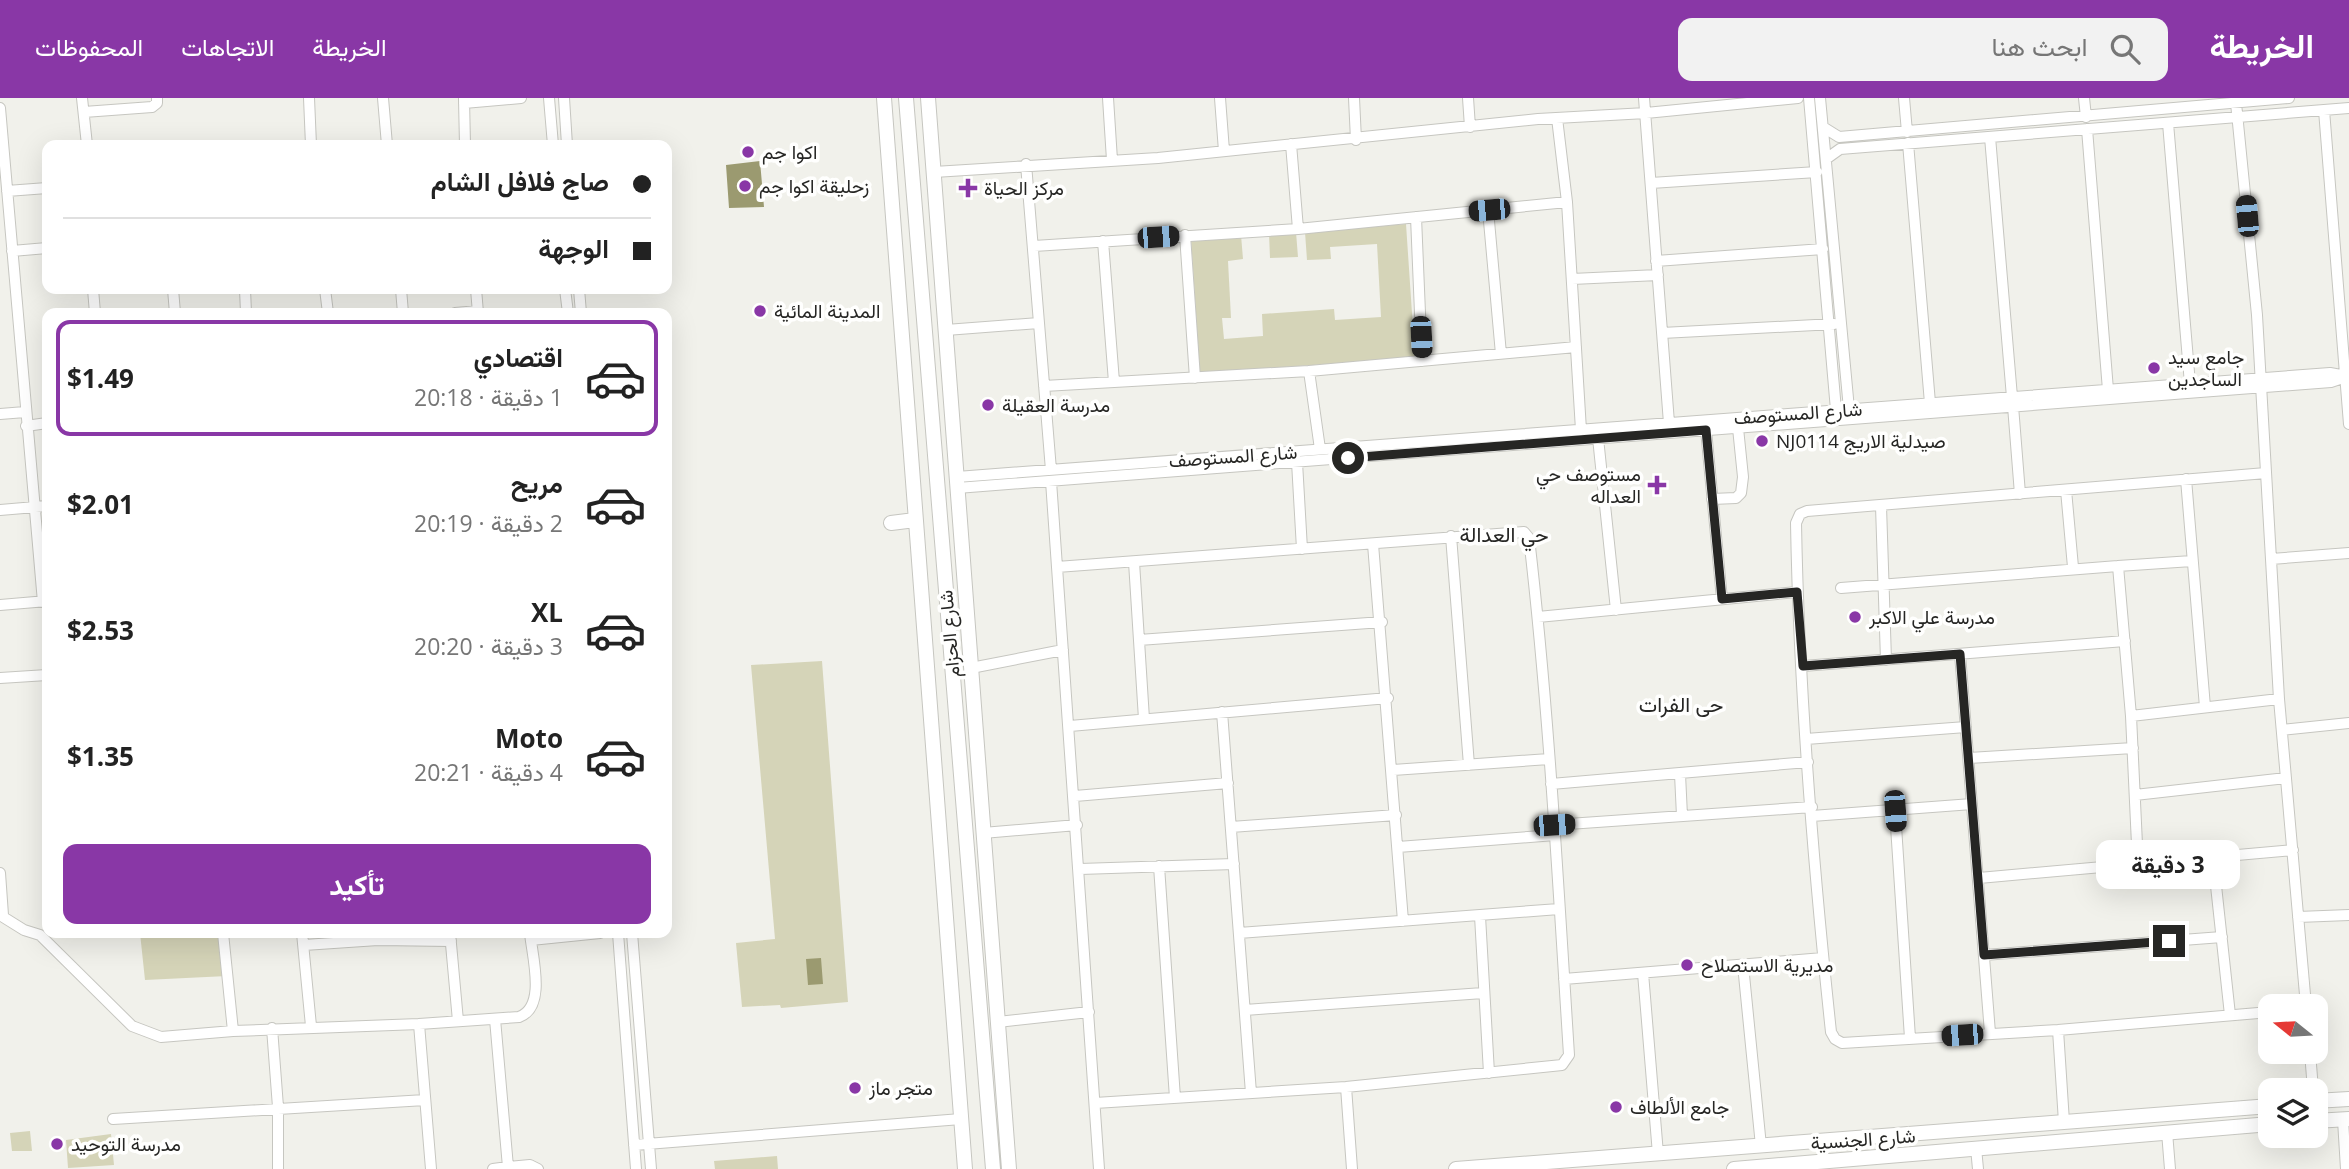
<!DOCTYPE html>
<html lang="ar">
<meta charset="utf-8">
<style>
:root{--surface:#fff;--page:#f2f2f2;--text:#222;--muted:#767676;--line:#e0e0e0;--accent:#8937a6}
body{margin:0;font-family:"Open Sans",Vazirmatn,sans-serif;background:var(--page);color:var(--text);direction:rtl;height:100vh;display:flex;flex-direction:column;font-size:26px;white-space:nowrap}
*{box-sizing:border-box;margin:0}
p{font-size:23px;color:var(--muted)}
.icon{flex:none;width:38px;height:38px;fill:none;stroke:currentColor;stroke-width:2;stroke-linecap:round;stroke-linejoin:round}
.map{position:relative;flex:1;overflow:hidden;direction:ltr}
.sheet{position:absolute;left:42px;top:210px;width:630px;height:630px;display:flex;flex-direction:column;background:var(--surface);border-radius:14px;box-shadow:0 7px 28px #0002;direction:rtl}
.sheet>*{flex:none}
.guide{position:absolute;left:42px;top:42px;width:630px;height:154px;border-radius:14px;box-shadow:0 7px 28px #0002;direction:rtl;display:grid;align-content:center;height:154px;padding:0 21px;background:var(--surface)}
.needle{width:46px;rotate:288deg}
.controls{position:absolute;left:2258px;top:896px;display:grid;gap:14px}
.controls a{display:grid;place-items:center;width:70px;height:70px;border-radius:14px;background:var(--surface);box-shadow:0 7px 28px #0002;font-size:35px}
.end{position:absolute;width:32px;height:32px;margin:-16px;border:9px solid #262624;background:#fff;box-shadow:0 0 0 4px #fff}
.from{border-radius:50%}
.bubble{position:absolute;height:49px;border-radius:14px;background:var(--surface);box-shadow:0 7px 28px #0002;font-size:23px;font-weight:700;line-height:49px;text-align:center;direction:rtl}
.car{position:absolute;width:21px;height:42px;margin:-21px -10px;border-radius:9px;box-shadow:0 0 5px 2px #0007;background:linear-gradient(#222 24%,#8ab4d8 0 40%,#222 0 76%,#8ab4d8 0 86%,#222 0)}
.guide b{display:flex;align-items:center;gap:24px;height:66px;font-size:26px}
.guide b+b{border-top:2px solid var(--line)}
.guide i{width:18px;height:18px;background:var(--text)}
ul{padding:12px 0 0;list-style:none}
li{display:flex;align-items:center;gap:21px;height:116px;margin:0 14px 10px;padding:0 7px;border:4px solid transparent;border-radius:14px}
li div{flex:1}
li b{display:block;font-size:26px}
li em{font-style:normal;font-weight:700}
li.on{border-color:var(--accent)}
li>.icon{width:63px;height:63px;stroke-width:1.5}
.primary-button{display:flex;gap:14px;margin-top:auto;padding:14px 21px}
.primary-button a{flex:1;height:80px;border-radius:14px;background:var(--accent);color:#fff;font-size:28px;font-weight:700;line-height:80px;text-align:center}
header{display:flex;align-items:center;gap:42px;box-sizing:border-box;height:98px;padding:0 35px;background:var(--accent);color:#fff}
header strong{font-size:33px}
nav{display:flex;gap:38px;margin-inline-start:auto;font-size:24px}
.search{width:490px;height:63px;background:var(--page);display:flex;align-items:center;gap:18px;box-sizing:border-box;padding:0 24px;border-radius:14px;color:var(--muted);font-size:26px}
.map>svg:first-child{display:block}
.green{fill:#d5d4b8}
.water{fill:#9b9a70}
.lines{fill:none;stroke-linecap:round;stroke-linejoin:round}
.minor-casing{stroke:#c6c6c0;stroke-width:12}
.major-casing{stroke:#c6c6c0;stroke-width:16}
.minor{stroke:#fff;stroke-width:10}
.major{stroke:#fff;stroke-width:14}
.route{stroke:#262624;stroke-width:9}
.poi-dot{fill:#8937a6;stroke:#fffffe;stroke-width:2.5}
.labels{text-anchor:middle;stroke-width:7;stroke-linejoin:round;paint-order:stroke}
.poi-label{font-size:19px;fill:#262624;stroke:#fffffe;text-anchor:start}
.street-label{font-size:19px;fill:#262624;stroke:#fffffe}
.neighbourhood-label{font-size:21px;fill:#262624;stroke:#fffffe}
</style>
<header>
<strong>الخريطة</strong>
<div class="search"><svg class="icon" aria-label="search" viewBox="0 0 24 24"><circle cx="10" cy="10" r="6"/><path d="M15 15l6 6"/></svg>ابحث هنا</div>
<nav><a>الخريطة</a><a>الاتجاهات</a><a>المحفوظات</a></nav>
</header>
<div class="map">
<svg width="2349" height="1071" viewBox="0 0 2349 1071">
<rect width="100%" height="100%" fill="#f1f1eb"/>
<path class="green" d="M1406 126 1415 260 1200 275 1191 141 1241 137 1243 161 1228 163 1231 220H1222L1224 241 1263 238 1262 216 1334 211 1335 222 1381 219 1377 146 1330 149 1331 161 1307 162 1305 134Z
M1296 134 1298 159 1270 160 1269 135Z
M822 563 848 904 781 910 780 907 742 909 736 845 775 841 751 567Z
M140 835H223L227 878 145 882Z
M30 1033 32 1053H12L10 1035Z
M111 1036 114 1067 68 1070 66 1042Z
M777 1058 778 1071H715L714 1063Z"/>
<path class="water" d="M760 63 764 109 729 110 726 67Z
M821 860 823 886 808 887 806 861Z"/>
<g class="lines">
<g class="minor-casing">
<path id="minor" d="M82 0 87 47
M309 0 311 47
M383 0 387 47
M549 0 553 47
M564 0 567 47
M1108 0 1112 62
M1220 0 1224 53
M1354 0 1356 42
M1468 0 1470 29
M1644 0 1669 325
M1809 0 1836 312
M1820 0 1849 311
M1904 0 1907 34
M2084 0 2086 19
M464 1 465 47
M464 5 521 0
M2236 5 2257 217 2279 601 2306 908
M0 10 43 504
M2324 12 2349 326
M84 14 152 9 157 5V0
M1557 20 1567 104 1581 332
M2168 25 2190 286
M1823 29 1839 39 2289 0
M2087 31 2108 292
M1990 39 2012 299
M1908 45 1930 305
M1291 46 1298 131
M1826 61 1840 51 2349 10
M1026 66 1051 372
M934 74 1158 60 1538 21 1646 15 1798 0
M1651 85 1817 74
M7 93 47 90
M1488 112 1501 256
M1416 119 1422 263
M1185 137 1195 280
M1103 143 1114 284
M1034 148 1298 131 1567 104
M12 153 47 150
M1656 163 1823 151
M1572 181 1658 177
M93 191 95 215
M173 191 175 215
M245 191 246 215
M325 191 328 215
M401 191 403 215
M476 191 478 215
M565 191 568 215
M579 191 581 215
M455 215 478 213
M946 232 1039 225
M1662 235 1834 226
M1309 273 1320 351
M1044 288 1309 273 1576 249
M2013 308 2020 396
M0 316 25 314
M26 328 47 325
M1706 332 1722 501
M1598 340 1616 512
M1297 364 1302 451
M2266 375 1807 413 1800 416 1796 425C1799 594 1813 766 1831 934L1835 941 1842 945 2058 932 2270 914
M957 379 2330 275 2346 278
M2186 381 2205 609
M1051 383 1099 1071
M957 390 2331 284 2349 278
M2066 392 2073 469
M1712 401 1736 400 1741 395 1743 379 1738 330
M1881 408 1886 562
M0 412 47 408
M1451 438 1469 667
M1373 446 1403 823
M2271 461 2349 455
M1134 464 1144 621
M1057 469 1524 434 1529 440C1549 612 1558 785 1569 957L1562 967 1346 989 1095 1005
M1841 490 2118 468
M0 507 47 503
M1538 519 1797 494
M1139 542 1382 524
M1960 556 1990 935
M1803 568 2125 543
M971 570 1063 552
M0 580 47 577
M1222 614 1251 995
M2131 618 2279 601
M1070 628 1388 600
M2282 632 2349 625
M1806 641 1966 629
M1969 660 2133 650
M1393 672 1549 661
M1680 676 1682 718
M1551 686 1808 664
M2135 697 2286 680
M1075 698 1228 685
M1895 713 1910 940
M1812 718 1972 706
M1554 727 1812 709
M1231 729 1396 717
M983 735 1077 727
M1398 749 1555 737
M2213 760 2230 917
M1159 768 1175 1000
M2138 768 2131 618 2118 468 2192 463
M1080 771 1234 766
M0 775 3 817
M1979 780 2293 752
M0 817 24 832 40 837 132 928 161 939 233 933 419 926 519 919C547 909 532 858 530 835
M1480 818 1489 975
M2298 819 2349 817
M223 835 233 933
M302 835 311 928
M450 835 458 923
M618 835 636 1071
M632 835 651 1071
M1239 835 1559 811
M531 842 600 835
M304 847 378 842 451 843
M1984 857 2222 839
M1743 867 1761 1048
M1643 875 1658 1056
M1564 881 1823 860
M1245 912 1483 895
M495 921 508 1069 530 1067 538 1071
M998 924 1089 914
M419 926 431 1071
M272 930 278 1009V1071
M2058 932 2064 1024
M2310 954 2313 992
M1346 989 1352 1071
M113 1021 425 1002
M2343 1022 2346 1071
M2167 1034 2170 1071
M634 1047 961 1021
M1976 1050 1978 1071
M493 1071 508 1069"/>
</g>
<g class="major-casing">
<path id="major" d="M884 0 965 1071
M906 0 993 1071
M928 0 1009 1071
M891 425 915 422
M2315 1003 2349 1001
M2315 1023 2349 1021
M1456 1071 2270 1008
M1734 1071 2270 1026"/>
</g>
<use href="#minor" class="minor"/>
<use href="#major" class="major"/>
</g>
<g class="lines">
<path class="route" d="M1348 360 1706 332 1722 501 1797 494 1803 568 1960 556 1984 857 2169 843"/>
</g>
<g class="poi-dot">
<circle cx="748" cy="54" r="7"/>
<circle cx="745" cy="88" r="7"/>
<path d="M964.5 79.5h7v7h7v7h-7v7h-7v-7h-7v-7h7z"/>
<circle cx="760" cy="213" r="7"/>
<circle cx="2154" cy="270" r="7"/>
<circle cx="988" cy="307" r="7"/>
<circle cx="1762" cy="343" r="7"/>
<path d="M1653.5 376.5h7v7h7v7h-7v7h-7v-7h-7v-7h7z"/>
<circle cx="1855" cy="519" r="7"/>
<circle cx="1687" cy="867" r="7"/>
<circle cx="855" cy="990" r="7"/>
<circle cx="1616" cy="1009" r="7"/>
<circle cx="57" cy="1046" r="7"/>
</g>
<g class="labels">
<g class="poi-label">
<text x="762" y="61">اكوا جم</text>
<text x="759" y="95">زحليقة اكوا جم</text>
<text x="984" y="97">مركز الحياة</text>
<text x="774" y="220">المدينة المائية</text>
<text x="2168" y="266">جامع سيد<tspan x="2168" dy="22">الساجدين</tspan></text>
<text x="1002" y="314">مدرسة العقيلة</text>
<text x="1776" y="350">NJ0114 صيدلية الاريج</text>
<text x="1641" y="383" text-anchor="end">مستوصف حي<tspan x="1641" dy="22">العداله</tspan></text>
<text x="1869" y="526">مدرسة علي الاكبر</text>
<text x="1701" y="874">مديرية الاستصلاح</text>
<text x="869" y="997">متجر ماز</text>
<text x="1630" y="1016">جامع الألطاف</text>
<text x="71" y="1053">مدرسة التوحيد</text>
</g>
<g class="street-label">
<text transform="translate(1798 315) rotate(-4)" y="7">شارع المستوصف</text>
<text transform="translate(1233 358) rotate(-4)" y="7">شارع المستوصف</text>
<text transform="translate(949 536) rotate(-95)" y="7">شارع الحزام</text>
<text transform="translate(1863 1041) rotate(-4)" y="7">شارع الجنسية</text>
</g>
<g class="neighbourhood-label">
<text x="1504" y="444">حي العدالة</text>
<text x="1681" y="614">حی الفرات</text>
</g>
</g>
</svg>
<div class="controls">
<a><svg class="needle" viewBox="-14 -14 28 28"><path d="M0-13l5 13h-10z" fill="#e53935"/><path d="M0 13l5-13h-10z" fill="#767676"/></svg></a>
<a><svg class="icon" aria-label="layers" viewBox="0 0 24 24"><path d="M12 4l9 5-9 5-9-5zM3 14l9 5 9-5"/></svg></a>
</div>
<i class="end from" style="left:1348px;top:360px"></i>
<i class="end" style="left:2169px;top:843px"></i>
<div class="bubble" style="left:2096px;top:742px;width:144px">3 دقيقة</div>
<i class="car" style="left:1489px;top:112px;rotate:265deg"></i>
<i class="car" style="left:2247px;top:118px;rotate:355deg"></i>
<i class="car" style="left:1158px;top:139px;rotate:86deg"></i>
<i class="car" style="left:1421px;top:239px;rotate:177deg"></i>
<i class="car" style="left:1895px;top:713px;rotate:176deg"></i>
<i class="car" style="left:1554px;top:727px;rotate:86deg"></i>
<i class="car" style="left:1962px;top:937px;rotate:266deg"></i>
<div class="guide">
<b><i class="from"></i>صاج فلافل الشام</b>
<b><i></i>الوجهة</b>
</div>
<section class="sheet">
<ul>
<li class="on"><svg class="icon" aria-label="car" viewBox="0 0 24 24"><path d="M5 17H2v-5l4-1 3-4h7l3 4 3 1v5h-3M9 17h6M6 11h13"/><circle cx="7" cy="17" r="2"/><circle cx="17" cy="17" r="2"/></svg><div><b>اقتصادي</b><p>1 دقيقة · 20:18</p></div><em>$1.49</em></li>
<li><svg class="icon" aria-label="car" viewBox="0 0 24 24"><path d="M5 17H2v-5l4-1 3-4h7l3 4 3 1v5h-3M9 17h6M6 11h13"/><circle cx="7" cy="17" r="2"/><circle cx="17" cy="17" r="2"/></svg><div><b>مريح</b><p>2 دقيقة · 20:19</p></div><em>$2.01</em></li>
<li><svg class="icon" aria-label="car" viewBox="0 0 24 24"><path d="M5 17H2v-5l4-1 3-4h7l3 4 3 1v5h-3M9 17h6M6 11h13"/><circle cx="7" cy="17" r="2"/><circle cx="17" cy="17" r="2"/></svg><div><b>XL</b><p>3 دقيقة · 20:20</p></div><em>$2.53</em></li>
<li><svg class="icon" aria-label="car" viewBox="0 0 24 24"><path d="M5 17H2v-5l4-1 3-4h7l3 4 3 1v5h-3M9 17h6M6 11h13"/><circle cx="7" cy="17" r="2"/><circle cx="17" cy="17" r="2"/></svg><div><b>Moto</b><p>4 دقيقة · 20:21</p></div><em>$1.35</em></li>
</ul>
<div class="primary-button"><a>تأكيد</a></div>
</section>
</div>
